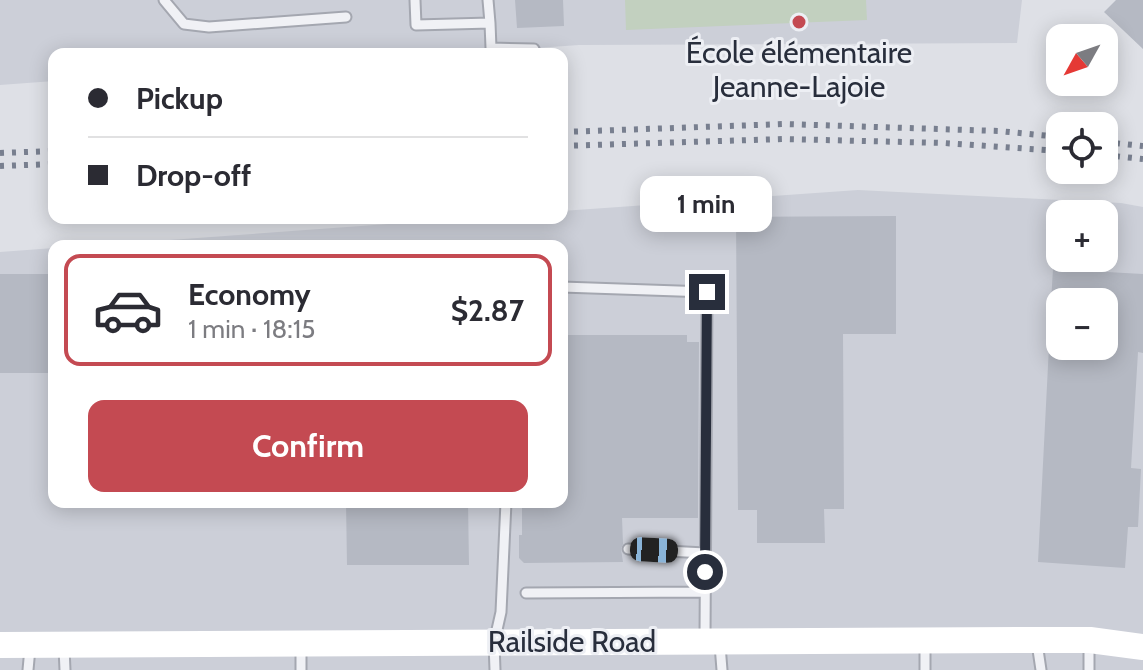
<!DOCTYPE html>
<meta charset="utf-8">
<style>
:root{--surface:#fff;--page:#f7f7f7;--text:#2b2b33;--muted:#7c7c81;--line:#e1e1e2;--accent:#c44a52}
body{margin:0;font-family:Cabin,sans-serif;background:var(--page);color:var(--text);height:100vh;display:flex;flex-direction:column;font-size:30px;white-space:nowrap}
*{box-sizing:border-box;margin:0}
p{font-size:26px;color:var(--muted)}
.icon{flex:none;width:44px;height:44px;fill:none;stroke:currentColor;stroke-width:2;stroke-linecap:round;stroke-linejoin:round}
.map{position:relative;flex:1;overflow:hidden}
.drawer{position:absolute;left:48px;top:240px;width:520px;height:268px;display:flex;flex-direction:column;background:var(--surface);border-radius:16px;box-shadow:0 4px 20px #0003}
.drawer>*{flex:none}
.hud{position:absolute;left:48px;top:48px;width:520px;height:176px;border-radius:16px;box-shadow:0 4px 20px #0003;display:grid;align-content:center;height:176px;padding:0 40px;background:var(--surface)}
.needle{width:52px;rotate:230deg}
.controls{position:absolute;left:1046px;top:24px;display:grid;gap:16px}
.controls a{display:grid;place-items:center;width:72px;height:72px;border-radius:16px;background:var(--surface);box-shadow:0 4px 20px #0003;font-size:40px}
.end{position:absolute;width:36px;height:36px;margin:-18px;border:10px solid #282e3c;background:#fff;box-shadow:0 0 0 4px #fff}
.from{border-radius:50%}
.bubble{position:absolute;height:56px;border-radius:16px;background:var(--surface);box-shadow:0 4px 20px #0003;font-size:26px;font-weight:800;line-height:56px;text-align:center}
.car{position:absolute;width:24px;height:48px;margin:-24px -12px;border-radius:10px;box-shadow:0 0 6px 2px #0007;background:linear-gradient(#222 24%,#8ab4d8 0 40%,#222 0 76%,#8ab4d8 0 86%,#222 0)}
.hud b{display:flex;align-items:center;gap:28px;height:76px;font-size:30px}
.hud b+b{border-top:2px solid var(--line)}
.hud i{width:20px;height:20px;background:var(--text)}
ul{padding:14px 0 0;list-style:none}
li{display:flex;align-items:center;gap:24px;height:112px;margin:0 16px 12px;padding:0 24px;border:4px solid transparent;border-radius:16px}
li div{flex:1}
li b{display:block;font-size:30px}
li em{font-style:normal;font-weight:800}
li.current{border-color:var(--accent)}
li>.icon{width:72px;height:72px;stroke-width:1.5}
.button{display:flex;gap:16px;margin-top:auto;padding:16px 40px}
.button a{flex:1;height:92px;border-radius:16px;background:var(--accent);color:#fff;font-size:32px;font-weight:800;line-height:92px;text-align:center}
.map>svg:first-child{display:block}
.built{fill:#cccfd8;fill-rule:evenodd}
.green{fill:#c2d0bf}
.building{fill:#b5b9c3}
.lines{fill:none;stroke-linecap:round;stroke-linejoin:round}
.lane-casing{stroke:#a4a7b0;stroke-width:13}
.lane{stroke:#f0f1f5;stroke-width:9}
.secondary{stroke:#fff;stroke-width:26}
.rail{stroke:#787f8f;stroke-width:6;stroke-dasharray:4 8;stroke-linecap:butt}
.route{stroke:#282e3c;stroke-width:10}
.poi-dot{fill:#c44a52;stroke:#edeff4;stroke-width:3}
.labels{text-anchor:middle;stroke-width:6;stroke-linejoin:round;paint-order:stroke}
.poi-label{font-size:30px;fill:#282e3c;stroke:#edeff4}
.street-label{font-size:30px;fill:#282e3c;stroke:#edeff4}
</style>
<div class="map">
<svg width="1143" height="670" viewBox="0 0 1143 670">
<rect width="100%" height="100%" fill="#dee0e6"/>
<path class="built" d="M0 0H1022L1017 43 579 45 451 54H54V81L0 85Z
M858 190 1121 203 1143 207V670H0V252L54 248V502H562V246H87L471 218H562V211ZM1060 214H1104V258H1060ZM1060 302H1104V346H1060Z"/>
<path class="green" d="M625 0H866L867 20 626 30Z"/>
<path class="building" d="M515 0H563L564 26 517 28Z
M1116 0H1143V49L1104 12Z
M896 216V334H843L844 509H824L825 543H757V510H738L736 217Z
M1053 269 1143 274V353L1138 352 1131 468 1141 469 1138 527H1128L1125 568 1038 562 1049 346H1104V302H1051Z
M0 274H54V373H0Z
M562 335H687V342H699L698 518H622L623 544 621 549 623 562 524 563 519 558V535H522V502H562Z
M346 502H468L469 565H347Z"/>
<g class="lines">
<g class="lane-casing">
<path id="lane" d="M164 0 184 24 209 27 346 17
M415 0 416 25 490 23 488 0
M490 23 491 48 534 49
M562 287 707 292 705 639
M628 549 705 553
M526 593 705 592
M1037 643 1041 670
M720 645 722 670
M64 648 65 670
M28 670 30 648
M301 670V647
M495 670 494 643 501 612 506 502
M925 670V641
M1089 670V641"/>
</g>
<use href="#lane" class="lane"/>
<path class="secondary" d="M0 645 1037 640H1090L1143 647"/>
<path class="rail" d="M562 132 785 124 999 131 1060 137
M1104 142 1143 146
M562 146 783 139 944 143 1060 151
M0 153 54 151
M1104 155 1143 159
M0 166 54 164"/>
</g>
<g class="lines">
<path class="route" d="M705 572 707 292"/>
</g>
<circle class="poi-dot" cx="799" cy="22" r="8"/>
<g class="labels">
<g class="poi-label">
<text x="799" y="63">École élémentaire<tspan x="799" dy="34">Jeanne-Lajoie</tspan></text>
</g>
<g class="street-label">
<text x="572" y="652">Railside Road</text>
</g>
</g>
</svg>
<div class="controls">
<a><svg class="needle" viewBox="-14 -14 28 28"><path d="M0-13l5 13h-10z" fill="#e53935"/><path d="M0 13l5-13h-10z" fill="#7c7c81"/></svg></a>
<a><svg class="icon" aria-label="locate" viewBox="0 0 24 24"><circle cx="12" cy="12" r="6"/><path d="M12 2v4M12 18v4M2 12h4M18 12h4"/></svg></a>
<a>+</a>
<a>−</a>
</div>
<i class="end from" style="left:705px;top:572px"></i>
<i class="end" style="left:707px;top:292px"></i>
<div class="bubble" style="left:640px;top:176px;width:132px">1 min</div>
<i class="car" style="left:654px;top:550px;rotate:93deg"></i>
<div class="hud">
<b><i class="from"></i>Pickup</b>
<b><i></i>Drop-off</b>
</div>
<section class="drawer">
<ul>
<li class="current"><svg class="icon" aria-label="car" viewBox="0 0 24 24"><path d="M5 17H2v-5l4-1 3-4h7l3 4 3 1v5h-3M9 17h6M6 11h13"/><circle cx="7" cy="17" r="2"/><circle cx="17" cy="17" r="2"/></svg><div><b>Economy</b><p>1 min · 18:15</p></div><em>$2.87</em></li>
</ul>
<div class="button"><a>Confirm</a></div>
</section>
</div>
